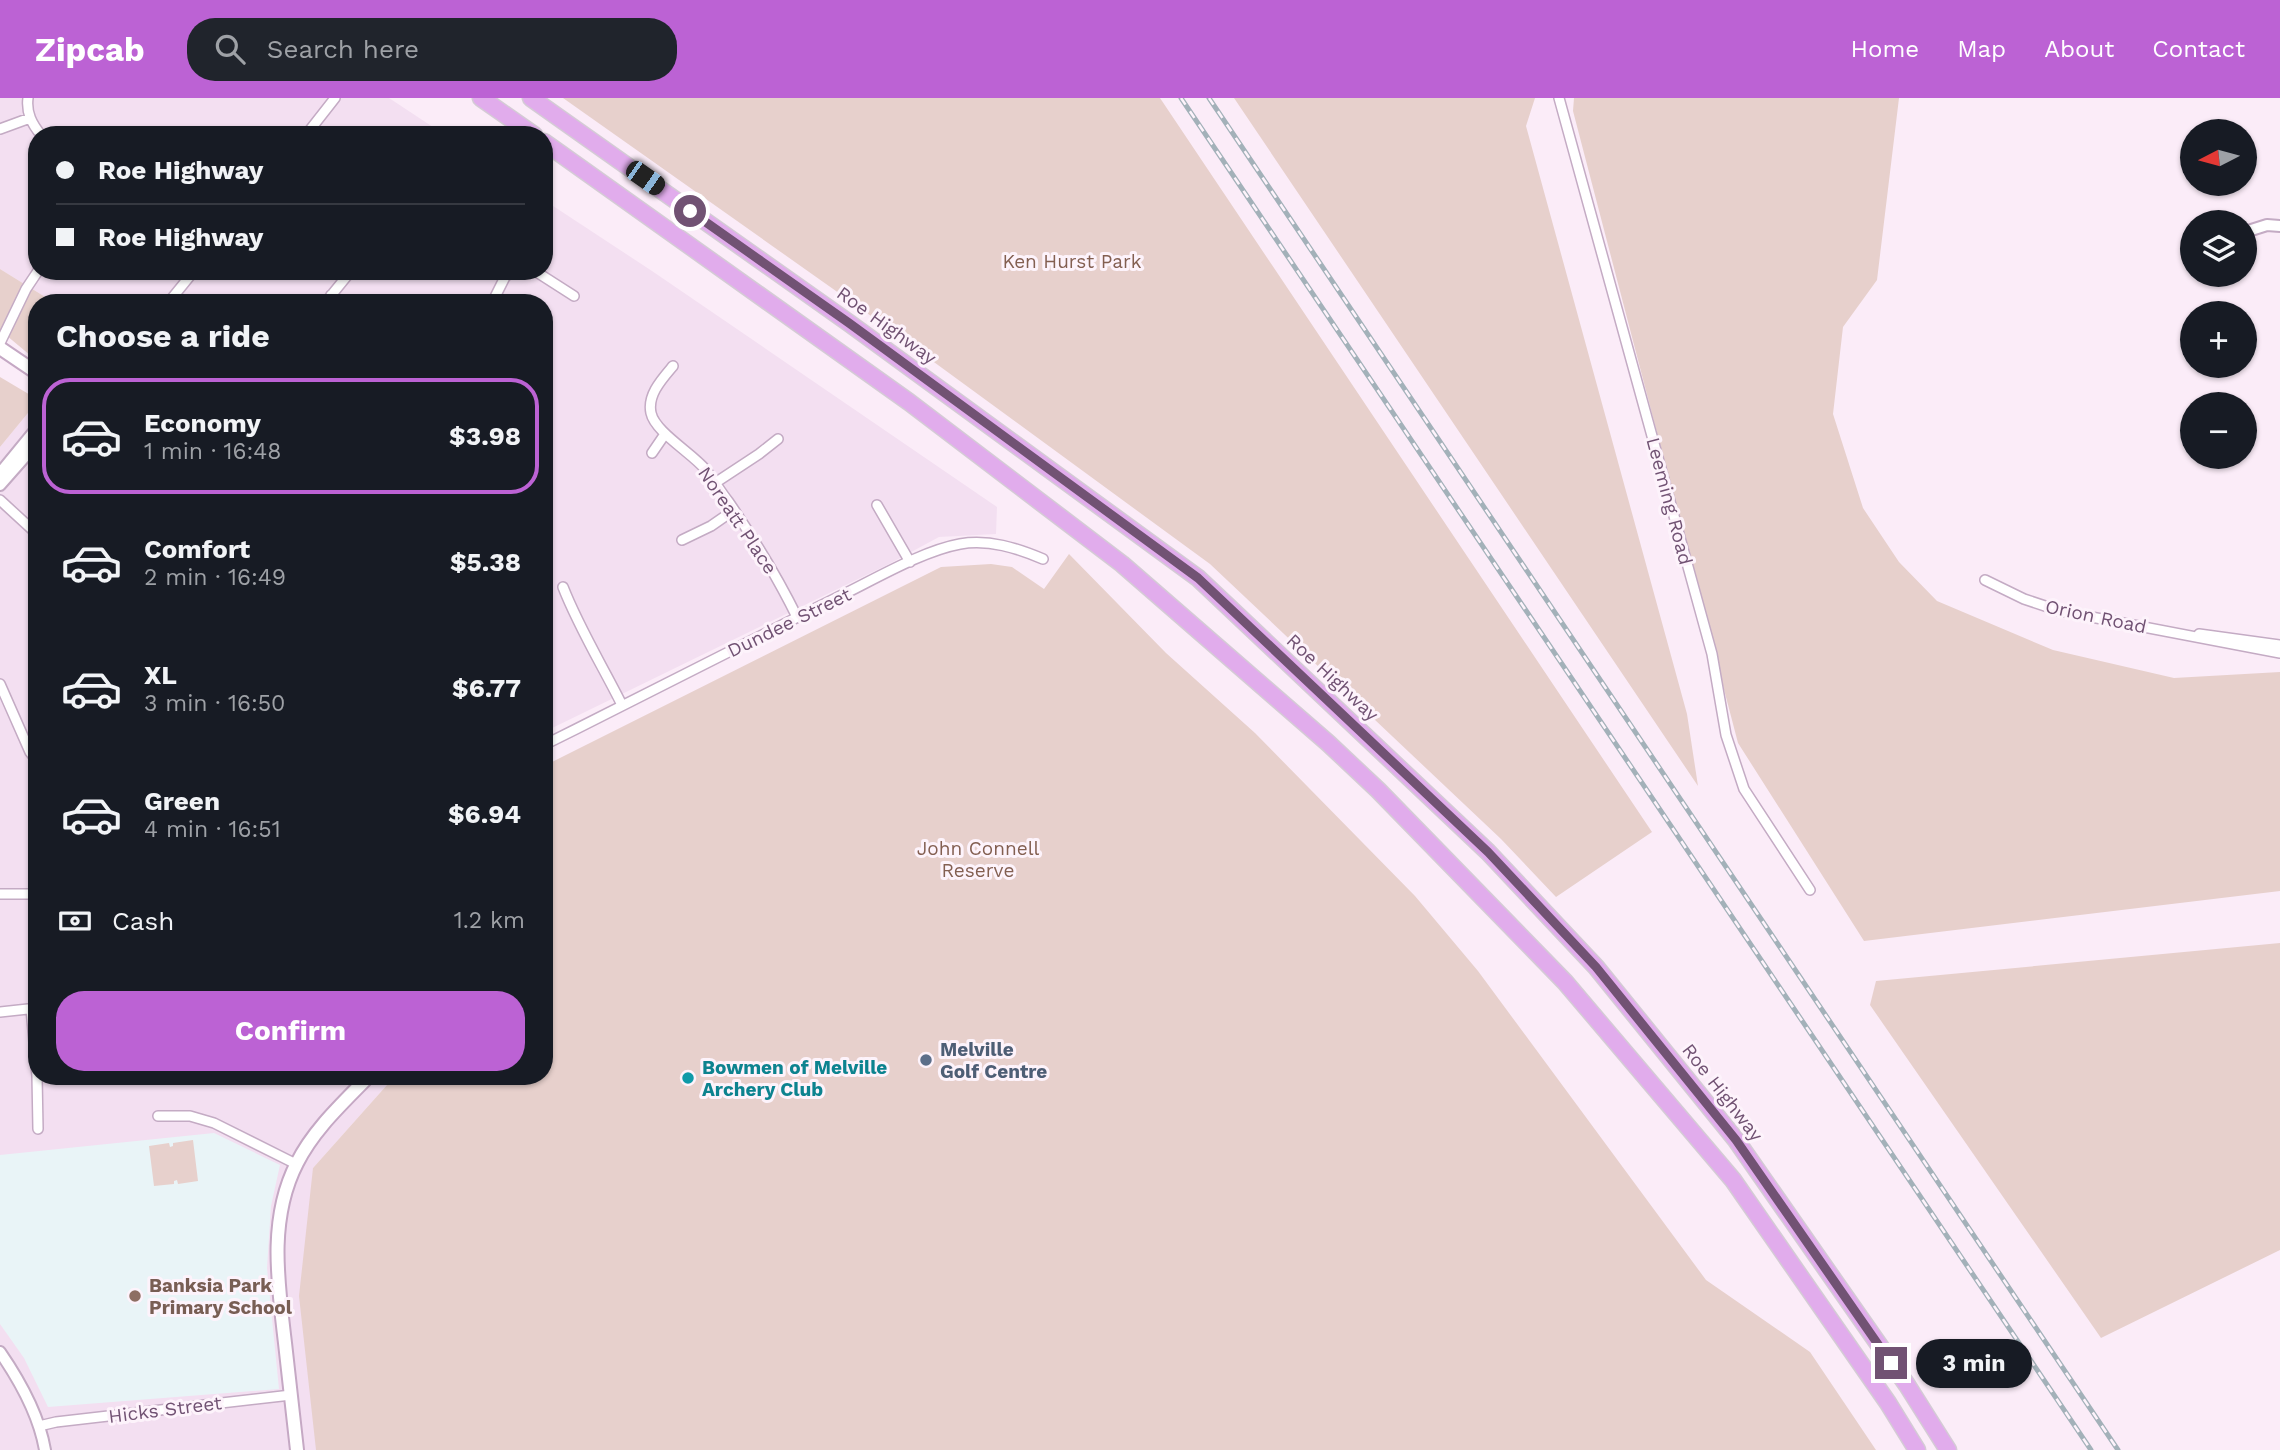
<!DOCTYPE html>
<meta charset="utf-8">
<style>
:root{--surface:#171b24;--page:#20242c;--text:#f1f3f6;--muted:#9ea1a6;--line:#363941;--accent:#bc62d4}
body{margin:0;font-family:"Work Sans",sans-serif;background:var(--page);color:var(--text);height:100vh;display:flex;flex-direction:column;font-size:26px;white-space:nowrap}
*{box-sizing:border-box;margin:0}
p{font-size:23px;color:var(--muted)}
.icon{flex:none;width:38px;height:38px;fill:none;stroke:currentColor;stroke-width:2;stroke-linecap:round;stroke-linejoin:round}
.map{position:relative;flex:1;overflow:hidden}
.side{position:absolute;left:28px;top:196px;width:525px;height:791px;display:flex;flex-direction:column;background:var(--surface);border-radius:28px;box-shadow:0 2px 5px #0004}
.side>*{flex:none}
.banner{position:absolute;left:28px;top:28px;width:525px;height:154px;border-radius:28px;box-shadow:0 2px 5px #0004;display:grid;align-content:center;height:154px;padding:0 28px;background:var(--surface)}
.needle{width:46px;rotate:264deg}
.buttons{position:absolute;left:2180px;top:21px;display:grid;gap:14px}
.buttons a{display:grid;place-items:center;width:77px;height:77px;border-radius:50%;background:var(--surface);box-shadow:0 2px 5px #0004;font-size:35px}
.end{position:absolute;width:32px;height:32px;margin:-16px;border:9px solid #715273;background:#fff;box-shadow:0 0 0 4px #fff}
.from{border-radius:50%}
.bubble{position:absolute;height:49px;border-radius:24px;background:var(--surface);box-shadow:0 2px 5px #0004;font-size:23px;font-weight:700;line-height:49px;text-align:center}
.car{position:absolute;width:21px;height:42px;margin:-21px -10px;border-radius:9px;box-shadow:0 0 5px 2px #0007;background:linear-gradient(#222 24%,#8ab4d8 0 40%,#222 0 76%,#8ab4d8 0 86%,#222 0)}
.banner b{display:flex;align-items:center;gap:24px;height:66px;font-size:26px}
.banner b+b{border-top:2px solid var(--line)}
.banner i{width:18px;height:18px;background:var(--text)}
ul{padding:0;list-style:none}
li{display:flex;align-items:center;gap:21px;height:116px;margin:0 14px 10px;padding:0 14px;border:4px solid transparent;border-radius:28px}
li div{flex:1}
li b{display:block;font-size:26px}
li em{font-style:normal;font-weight:700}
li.current{border-color:var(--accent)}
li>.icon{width:63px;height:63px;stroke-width:1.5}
h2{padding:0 28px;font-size:32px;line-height:84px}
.pay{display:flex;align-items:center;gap:18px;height:77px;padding:0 28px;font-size:26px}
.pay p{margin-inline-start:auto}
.action{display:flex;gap:14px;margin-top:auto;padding:14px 28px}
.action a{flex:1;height:80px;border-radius:28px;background:var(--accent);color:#fff;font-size:28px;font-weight:700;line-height:80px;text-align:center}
header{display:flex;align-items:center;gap:42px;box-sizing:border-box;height:98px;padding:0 35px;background:var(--accent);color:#fff}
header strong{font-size:33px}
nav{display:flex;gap:38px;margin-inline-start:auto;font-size:24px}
.search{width:490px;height:63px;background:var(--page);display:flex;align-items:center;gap:18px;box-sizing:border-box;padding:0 24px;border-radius:28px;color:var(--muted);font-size:26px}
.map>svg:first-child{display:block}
.residential{fill:#f3dff1}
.education{fill:#e9f4f7}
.green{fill:#e7d0cc}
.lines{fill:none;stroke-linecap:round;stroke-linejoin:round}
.minor-casing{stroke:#c4abc4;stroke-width:12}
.tertiary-casing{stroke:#c4abc4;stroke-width:14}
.secondary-casing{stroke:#c5a8c4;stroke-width:16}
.motorway-casing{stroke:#d4cbd5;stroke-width:19}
.minor{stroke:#fff;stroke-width:9}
.tertiary{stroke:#fff;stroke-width:10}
.secondary{stroke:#fff;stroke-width:12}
.motorway{stroke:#e1acec;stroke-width:16}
.rail-casing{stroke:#a3b1b9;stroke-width:5}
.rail{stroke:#fdf3fb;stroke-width:2.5;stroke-dasharray:8;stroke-linecap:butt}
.route{stroke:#715273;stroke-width:9}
.service-dot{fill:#5c6f8a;stroke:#fdf3fb;stroke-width:2.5}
.culture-dot{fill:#0f9aa8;stroke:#fdf3fb;stroke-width:2.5}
.education-dot{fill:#8d6e63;stroke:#fdf3fb;stroke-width:2.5}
.labels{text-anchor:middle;stroke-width:6;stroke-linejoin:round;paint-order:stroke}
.park-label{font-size:19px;fill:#835f51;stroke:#fdf3fb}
.street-label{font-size:19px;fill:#715273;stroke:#fdf3fb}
.service-label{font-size:19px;font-weight:bold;fill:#4e5e75;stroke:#fdf3fb;text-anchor:start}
.culture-label{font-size:19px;font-weight:bold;fill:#0d838f;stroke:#fdf3fb;text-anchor:start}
.education-label{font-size:19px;font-weight:bold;fill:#785e54;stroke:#fdf3fb;text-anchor:start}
</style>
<header>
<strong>Zipcab</strong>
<div class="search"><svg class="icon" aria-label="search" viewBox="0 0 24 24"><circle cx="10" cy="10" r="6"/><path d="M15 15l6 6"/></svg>Search here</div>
<nav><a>Home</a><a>Map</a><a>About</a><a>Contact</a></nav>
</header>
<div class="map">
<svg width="2280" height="1352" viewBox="0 0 2280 1352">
<rect width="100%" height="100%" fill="#fbecf8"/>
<path class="residential" d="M0 0H389L445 37H37V173H544V102L652 173 997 409 996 436 939 439 889 466 544 634V205H55L0 171Z
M37 304V978H395L313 1070 318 1352H0V349Z"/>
<path class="education" d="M214 1035 280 1067 271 1108 267 1170 279 1291 48 1309 24 1260 0 1226V1057Z"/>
<path class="green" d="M563 0H1160L1652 734 1556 799 1501 741 1210 466 860 210Z
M1234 0H1535L1526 28 1687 616 1698 688Z
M1574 0H1899L1877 182 1843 229 1833 316 1863 410 1899 464 1937 503 2053 552 2174 580 2280 574V793L1864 843 1738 645 1573 13Z
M0 171 55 205H37V263L0 232Z
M0 279 37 301V304L0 349Z
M1069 456 1166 555 1255 635 1415 798 1478 873 1706 1182 1810 1254 1876 1352H316L299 1198 313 1070 395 978H544V668L941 469 991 466 1012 469 1044 491Z
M2280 845V1152L2101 1240 1870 907 1876 883Z
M193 1042 198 1083 178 1086 177 1082 174 1083V1086L154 1088 149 1048 169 1045 170 1049 173 1048V1045Z"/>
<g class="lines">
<g class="minor-casing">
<path id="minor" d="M28 0C26 15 32 26 41 37
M1559 0 1712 556 1726 637 1744 691 1810 792
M0 31 30 20
M306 37 335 0
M535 173 574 198
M331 197 341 205
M168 205 194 173
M325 205 351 173
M492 205 505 179 513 173
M0 245 26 191 38 173
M673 268C662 281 647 297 651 315 655 334 692 355 706 372 714 382 720 393 728 403 754 441 777 478 797 519
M652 355 665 336
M715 385 759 356 778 341
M0 402 37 436
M877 407 910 464
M682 442 711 428 734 412
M1985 482 2024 501 2060 513 2280 555
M563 489C579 530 602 567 622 607
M2199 536 2280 547
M0 586 30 654 37 663
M544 647C641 599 737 549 834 501 870 484 921 453 960 446 989 441 1017 450 1043 461
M0 796H37
M31 910 37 978
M0 914 37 910
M37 978 38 1031
M158 1018H190L214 1025 296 1066
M39 1328 56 1324 291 1297"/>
</g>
<g class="tertiary-casing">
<path id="tertiary" d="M2245 134 2267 127 2280 128
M0 375 37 330
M0 387 37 345
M0 1254C20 1283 39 1317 45 1352"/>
</g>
<g class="secondary-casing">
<path id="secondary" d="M0 250 37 275
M297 1352C293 1316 289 1281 285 1245 278 1185 268 1121 297 1065 314 1031 343 1005 369 978"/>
</g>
<g class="motorway-casing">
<path id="motorway" d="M481 0 534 37
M531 0 849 225 1198 480 1488 754 1596 869 1736 1042 1907 1287 1948 1352
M544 44 909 304 1122 466 1328 645 1378 692 1565 884 1733 1082 1888 1305 1917 1352"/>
</g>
<use href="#minor" class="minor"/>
<use href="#tertiary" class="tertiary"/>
<use href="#secondary" class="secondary"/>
<use href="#motorway" class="motorway"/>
<g class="rail-casing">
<path id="rail" d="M1181 0 2091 1352
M1209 0 2118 1352"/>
</g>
<use href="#rail" class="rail"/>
</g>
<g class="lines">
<path class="route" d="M690 113 849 225 1198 480 1488 754 1596 869 1736 1042 1891 1265"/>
</g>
<circle class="service-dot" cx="926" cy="962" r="7"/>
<circle class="culture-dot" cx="688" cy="980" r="7"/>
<circle class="education-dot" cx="135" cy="1198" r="7"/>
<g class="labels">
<g class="park-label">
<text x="1072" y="170">Ken Hurst Park</text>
<text x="978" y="757">John Connell<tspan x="978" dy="22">Reserve</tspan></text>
</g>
<g class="street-label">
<text transform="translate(887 227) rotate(36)" y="7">Roe Highway</text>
<text transform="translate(1670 403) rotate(75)" y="7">Leeming Road</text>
<text transform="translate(738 422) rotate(56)" y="7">Noreatt Place</text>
<text transform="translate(2096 518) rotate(12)" y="7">Orion Road</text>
<text transform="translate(789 524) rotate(-26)" y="7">Dundee Street</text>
<text transform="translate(1333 579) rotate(43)" y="7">Roe Highway</text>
<text transform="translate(1723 994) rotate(52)" y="7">Roe Highway</text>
<text transform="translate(165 1311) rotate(-7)" y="7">Hicks Street</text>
</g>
<g class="service-label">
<text x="940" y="958">Melville<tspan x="940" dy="22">Golf Centre</tspan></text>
</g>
<g class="culture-label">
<text x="702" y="976">Bowmen of Melville<tspan x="702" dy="22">Archery Club</tspan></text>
</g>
<g class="education-label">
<text x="149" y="1194">Banksia Park<tspan x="149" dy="22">Primary School</tspan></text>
</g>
</g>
</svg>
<div class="buttons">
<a><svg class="needle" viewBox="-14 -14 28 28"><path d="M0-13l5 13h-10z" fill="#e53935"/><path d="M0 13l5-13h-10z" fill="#9ea1a6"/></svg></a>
<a><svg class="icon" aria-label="layers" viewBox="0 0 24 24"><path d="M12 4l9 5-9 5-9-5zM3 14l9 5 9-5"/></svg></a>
<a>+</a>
<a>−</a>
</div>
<i class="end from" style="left:690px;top:113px"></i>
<i class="end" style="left:1891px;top:1265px"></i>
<div class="bubble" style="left:1916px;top:1241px;width:116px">3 min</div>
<i class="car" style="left:645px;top:80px;rotate:125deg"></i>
<div class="banner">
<b><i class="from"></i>Roe Highway</b>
<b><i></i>Roe Highway</b>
</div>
<section class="side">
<h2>Choose a ride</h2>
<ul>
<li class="current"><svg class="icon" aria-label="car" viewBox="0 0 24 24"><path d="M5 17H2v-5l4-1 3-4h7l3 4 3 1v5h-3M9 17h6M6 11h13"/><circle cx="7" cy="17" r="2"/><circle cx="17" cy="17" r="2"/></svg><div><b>Economy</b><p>1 min · 16:48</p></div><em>$3.98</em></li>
<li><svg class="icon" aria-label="car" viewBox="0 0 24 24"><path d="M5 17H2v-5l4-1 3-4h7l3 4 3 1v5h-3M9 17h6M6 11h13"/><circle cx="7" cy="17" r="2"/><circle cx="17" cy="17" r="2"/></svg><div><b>Comfort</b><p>2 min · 16:49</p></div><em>$5.38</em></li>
<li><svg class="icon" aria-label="car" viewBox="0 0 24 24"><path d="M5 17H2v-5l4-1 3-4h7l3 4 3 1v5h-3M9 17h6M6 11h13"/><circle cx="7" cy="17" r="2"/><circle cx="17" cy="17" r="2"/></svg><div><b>XL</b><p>3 min · 16:50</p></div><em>$6.77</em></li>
<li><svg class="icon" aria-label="car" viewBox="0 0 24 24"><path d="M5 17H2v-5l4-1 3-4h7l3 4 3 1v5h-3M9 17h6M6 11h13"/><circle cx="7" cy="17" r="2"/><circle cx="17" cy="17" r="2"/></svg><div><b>Green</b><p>4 min · 16:51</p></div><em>$6.94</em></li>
</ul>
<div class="pay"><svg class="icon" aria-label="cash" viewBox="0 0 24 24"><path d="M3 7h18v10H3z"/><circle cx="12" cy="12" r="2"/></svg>Cash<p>1.2 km</p></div>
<div class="action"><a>Confirm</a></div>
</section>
</div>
